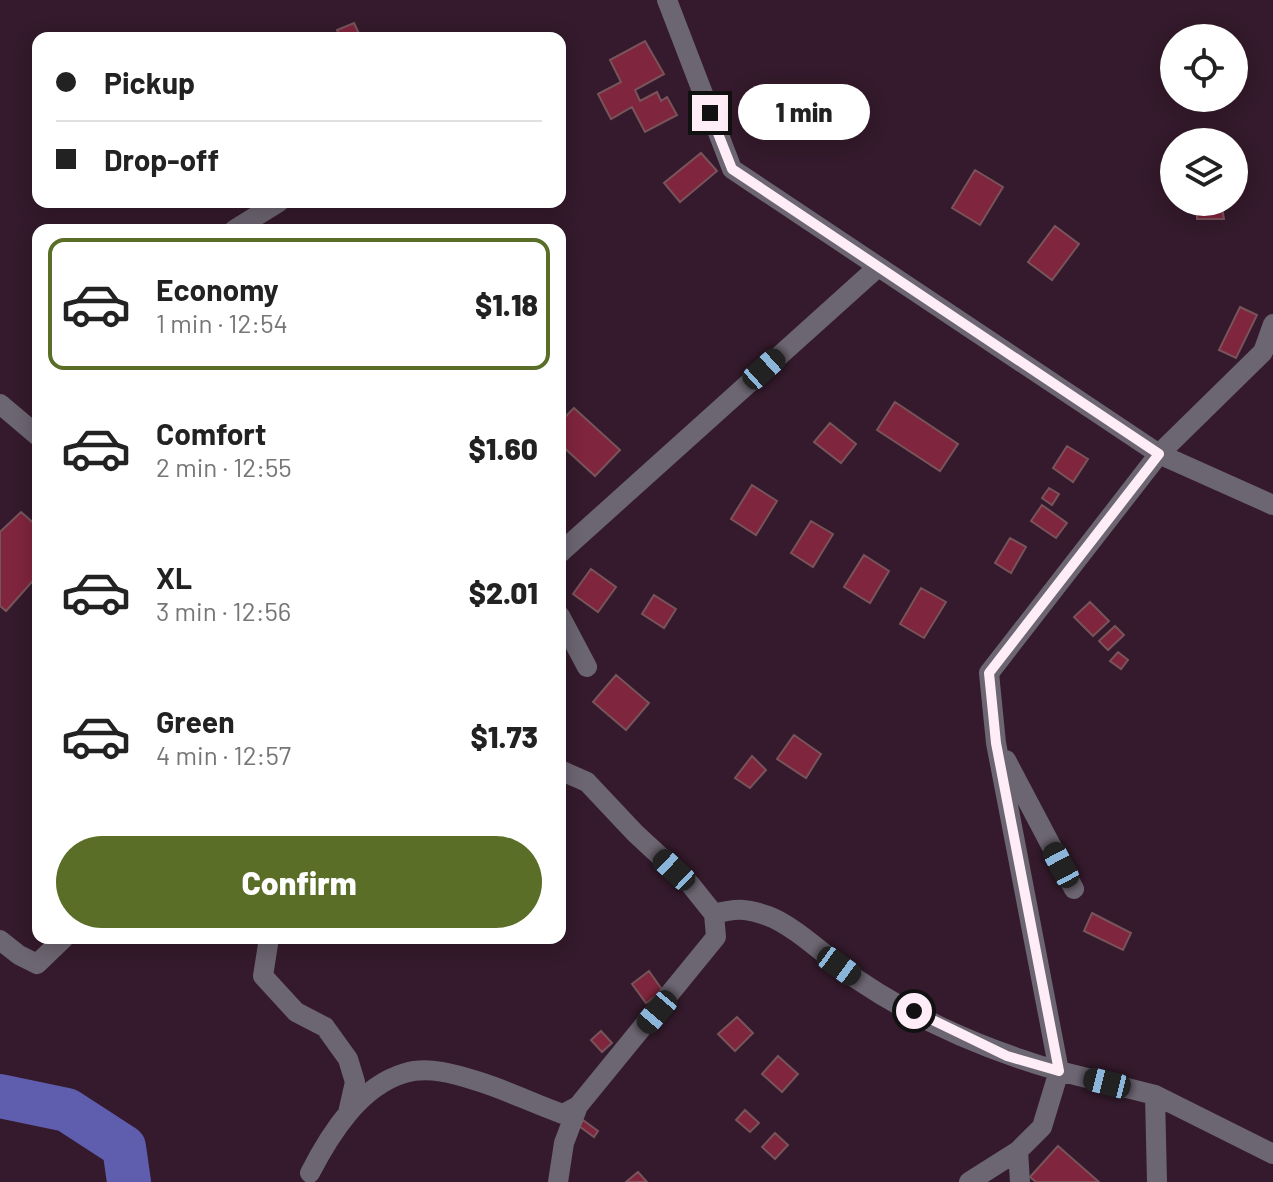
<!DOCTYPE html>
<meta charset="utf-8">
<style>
:root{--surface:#fff;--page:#f6f6f6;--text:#222;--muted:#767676;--line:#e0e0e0;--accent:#5a6e27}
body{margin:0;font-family:Barlow,sans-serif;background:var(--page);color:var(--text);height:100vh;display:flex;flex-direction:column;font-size:30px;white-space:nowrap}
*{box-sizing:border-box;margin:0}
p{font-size:26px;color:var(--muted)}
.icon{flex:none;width:44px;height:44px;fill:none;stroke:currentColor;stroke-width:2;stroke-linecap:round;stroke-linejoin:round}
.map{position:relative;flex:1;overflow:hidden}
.drawer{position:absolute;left:32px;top:224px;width:534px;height:720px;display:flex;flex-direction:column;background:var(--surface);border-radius:16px;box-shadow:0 4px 20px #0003}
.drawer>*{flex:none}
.hud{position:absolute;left:32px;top:32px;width:534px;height:176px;border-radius:16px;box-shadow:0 4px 20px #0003;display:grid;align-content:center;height:176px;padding:0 24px;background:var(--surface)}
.controls{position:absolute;left:1160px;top:24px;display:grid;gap:16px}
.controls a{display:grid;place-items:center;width:88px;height:88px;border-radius:50%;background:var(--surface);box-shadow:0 4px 20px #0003;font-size:40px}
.end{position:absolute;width:36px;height:36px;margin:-18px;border:10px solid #feecf7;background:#111;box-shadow:0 0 0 4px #111}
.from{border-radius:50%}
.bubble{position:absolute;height:56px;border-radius:28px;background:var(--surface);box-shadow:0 4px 20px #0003;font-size:26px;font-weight:800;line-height:56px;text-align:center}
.car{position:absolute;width:24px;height:48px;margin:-24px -12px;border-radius:10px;box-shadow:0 0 6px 2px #0007;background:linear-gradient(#222 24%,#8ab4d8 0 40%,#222 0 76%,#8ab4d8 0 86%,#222 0)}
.hud b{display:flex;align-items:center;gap:28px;height:76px;font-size:30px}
.hud b+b{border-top:2px solid var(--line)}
.hud i{width:20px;height:20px;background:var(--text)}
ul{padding:14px 0 0;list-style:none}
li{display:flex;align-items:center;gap:24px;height:132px;margin:0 16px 12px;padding:0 8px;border:4px solid transparent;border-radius:16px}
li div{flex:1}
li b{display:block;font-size:30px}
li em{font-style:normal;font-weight:800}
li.active{border-color:var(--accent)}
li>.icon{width:72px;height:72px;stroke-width:1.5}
.action{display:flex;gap:16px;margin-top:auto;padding:16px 24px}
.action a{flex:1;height:92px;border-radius:48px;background:var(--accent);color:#fff;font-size:32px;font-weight:800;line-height:92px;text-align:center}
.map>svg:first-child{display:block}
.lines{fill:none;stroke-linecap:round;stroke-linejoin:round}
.river{stroke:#5f5eae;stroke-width:44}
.building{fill:#7f253d;stroke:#78545a;stroke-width:2}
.minor{stroke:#6c6572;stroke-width:20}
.route{stroke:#feecf7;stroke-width:10}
</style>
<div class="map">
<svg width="1273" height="1182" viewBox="0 0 1273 1182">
<rect width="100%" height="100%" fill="#341a2c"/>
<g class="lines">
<path class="river" d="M0 1096 67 1110 124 1147 129 1182"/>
</g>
<path class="building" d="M354 23 361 38H341L337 30Z
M645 41 664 74 635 90 640 101 657 92 661 101 667 97 677 115 645 132 632 107 611 119 598 94 621 82 610 60Z
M701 153 717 171 680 202 664 183Z
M975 170 1003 187 980 225 952 208Z
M1197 202H1221L1224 219H1197Z
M1055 226 1079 244 1052 280 1028 262Z
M1240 307 1257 315 1236 358 1219 350Z
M895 402 958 444 940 471 877 430Z
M574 408 620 450 595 476 560 444V422Z
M830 423 856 444 841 463 814 442Z
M1067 446 1088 459 1073 482 1053 468Z
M752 485 777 501 756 535 731 519Z
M1049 488 1059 494 1052 505 1042 498Z
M1042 505 1067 523 1056 538 1031 521Z
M21 512 38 527V575L6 611 0 606V532Z
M811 521 833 534 813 567 791 553Z
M1010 538 1026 547 1011 573 995 563Z
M864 555 889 571 870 603 844 587Z
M591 569 616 587 598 612 573 594Z
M921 588 946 602 924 638 900 624Z
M654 595 676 609 664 628 642 614Z
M1090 602 1109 621 1093 636 1074 617Z
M1115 626 1124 635 1108 650 1099 641Z
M1118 652 1128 660 1121 669 1110 661Z
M616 675 649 703 626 730 593 702Z
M794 735 821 754 806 778 777 759Z
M752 756 766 770 750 788 735 778Z
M1092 913 1131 933 1123 950 1084 931Z
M649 971 663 991 646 1003 632 984Z
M737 1017 753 1033 735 1051 718 1034Z
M601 1031 612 1043 602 1052 591 1040Z
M778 1056 798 1074 782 1092 762 1074Z
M745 1110 759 1123 750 1132 736 1120Z
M583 1120 598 1131 594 1137 579 1126Z
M775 1133 788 1145 775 1159 762 1147Z
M1058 1146 1099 1182H1036L1030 1177Z
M638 1172 647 1182H626Z"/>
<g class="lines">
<path class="minor" d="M667 0 732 169 1159 454 989 673 996 743 1059 1071 1155 1095 1273 1154
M234 230 279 202
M1273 324 1263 352 1159 454 1273 505
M0 404 38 436
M560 553 878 267
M560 616 587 667
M1006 760 1074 889
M714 914C736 908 746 908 768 916 794 925 832 962 858 980 919 1021 989 1051 1059 1071L1042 1127 1018 1151
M269 938 263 976 296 1012 325 1027 348 1059 355 1082 348 1113
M0 940 19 955 37 964 64 938
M1155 1095 1157 1182
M310 1173C330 1134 360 1086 405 1073 428 1066 455 1074 477 1081 507 1090 534 1104 563 1114L578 1106
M558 1182 564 1143 578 1106 716 937 714 914 690 884 635 833 587 782 560 770
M969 1182 1018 1151 1020 1182"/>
</g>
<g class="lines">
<path class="route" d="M710 113 732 169 1159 454 989 673 996 743 1059 1071 1007 1056 914 1011"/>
</g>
</svg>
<div class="controls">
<a><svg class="icon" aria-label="locate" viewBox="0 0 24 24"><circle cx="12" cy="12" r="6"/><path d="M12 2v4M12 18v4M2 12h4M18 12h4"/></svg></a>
<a><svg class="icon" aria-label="layers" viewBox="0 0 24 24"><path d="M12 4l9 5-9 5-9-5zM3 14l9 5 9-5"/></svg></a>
</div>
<i class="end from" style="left:914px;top:1011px"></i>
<i class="end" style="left:710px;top:113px"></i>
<div class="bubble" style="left:738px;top:84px;width:132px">1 min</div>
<i class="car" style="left:764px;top:369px;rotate:48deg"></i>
<i class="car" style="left:1061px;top:865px;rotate:332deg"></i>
<i class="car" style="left:674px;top:870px;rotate:313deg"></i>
<i class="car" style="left:839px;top:966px;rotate:126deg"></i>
<i class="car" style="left:657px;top:1012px;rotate:220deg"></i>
<i class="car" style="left:1107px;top:1083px;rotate:284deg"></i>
<div class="hud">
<b><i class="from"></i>Pickup</b>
<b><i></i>Drop-off</b>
</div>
<section class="drawer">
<ul>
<li class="active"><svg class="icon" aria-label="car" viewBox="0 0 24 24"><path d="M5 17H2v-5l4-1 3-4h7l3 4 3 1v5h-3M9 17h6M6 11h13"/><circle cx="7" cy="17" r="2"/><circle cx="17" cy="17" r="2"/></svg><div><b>Economy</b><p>1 min · 12:54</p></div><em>$1.18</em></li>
<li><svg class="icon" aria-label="car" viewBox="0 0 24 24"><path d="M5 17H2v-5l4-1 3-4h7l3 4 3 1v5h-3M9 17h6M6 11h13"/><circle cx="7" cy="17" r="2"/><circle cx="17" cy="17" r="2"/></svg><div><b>Comfort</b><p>2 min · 12:55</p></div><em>$1.60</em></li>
<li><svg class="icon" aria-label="car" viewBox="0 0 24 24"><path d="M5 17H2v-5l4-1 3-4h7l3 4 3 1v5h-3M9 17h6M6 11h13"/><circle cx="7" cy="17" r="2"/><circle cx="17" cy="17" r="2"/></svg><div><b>XL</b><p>3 min · 12:56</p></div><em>$2.01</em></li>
<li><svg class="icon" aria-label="car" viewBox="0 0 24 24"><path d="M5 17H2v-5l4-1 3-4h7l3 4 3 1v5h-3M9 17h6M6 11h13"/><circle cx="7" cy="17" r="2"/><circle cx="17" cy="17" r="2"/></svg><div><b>Green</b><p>4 min · 12:57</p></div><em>$1.73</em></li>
</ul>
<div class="action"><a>Confirm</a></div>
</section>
</div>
